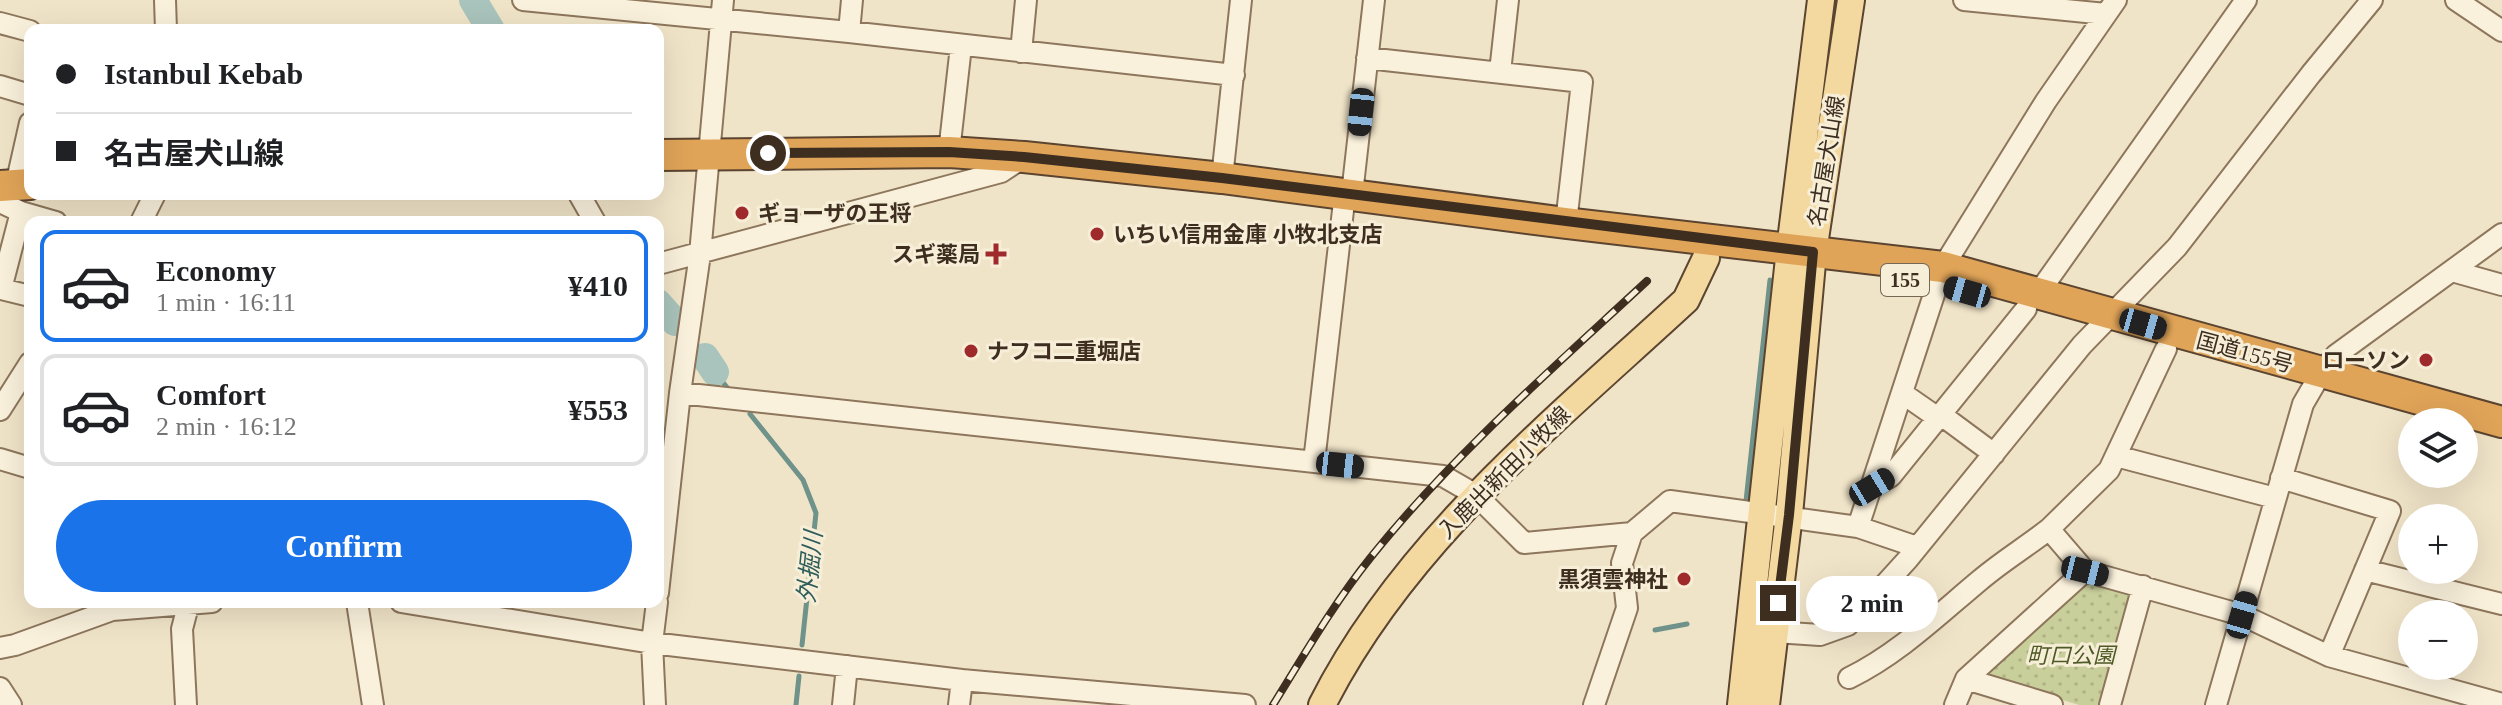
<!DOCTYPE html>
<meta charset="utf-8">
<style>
:root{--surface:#fff;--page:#f2f2f2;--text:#202124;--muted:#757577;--line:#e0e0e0;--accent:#1a73e8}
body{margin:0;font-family:"Times New Roman","Noto Sans JP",serif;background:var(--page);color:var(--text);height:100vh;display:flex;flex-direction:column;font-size:30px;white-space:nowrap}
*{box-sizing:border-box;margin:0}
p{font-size:26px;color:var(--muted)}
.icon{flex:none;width:44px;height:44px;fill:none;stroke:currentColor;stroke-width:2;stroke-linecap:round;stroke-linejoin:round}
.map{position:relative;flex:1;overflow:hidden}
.panel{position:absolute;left:24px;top:216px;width:640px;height:392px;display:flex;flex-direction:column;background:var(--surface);border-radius:16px;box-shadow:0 8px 32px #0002}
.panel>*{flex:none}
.guide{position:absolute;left:24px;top:24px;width:640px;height:176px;border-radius:16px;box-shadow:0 8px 32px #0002;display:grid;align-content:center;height:176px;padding:0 32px;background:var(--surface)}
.fabs{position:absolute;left:2398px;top:408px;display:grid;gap:16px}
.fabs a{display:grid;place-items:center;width:80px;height:80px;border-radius:50%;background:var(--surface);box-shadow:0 8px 32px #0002;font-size:40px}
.end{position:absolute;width:36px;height:36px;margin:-18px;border:10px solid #3d2e20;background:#fff;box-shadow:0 0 0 4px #fff}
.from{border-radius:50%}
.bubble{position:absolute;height:56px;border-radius:28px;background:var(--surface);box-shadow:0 8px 32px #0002;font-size:26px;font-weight:600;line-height:56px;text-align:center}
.car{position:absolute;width:24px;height:48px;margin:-24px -12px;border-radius:10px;box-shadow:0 0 6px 2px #0007;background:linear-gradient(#222 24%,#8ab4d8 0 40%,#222 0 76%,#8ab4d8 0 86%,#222 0)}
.guide b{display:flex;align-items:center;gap:28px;height:76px;font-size:30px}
.guide b+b{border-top:2px solid var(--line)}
.guide i{width:20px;height:20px;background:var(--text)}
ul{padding:14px 0 0;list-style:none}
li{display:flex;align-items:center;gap:24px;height:112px;margin:0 16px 12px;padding:0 16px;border:4px solid var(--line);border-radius:16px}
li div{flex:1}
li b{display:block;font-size:30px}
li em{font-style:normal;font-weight:600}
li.selected{border-color:var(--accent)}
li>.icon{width:72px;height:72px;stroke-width:1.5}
.button{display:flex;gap:16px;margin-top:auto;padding:16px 32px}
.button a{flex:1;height:92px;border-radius:48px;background:var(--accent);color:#fff;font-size:32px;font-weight:600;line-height:92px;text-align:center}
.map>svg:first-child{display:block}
.park{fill:url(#park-dots)}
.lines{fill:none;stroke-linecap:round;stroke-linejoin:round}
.stream{stroke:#6f938a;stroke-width:5}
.river{stroke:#a9c4bc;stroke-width:28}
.minor-casing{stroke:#8d765c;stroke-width:24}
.major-casing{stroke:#5b4430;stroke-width:30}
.highway-casing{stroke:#5b4430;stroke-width:34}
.minor{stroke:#faf1dc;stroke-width:20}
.major{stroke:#f3d9a0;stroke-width:26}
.highway{stroke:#e0a458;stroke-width:30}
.rail-casing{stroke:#3d2e20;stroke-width:8}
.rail{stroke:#f7eed8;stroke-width:5;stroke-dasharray:15;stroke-linecap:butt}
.route{stroke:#3d2e20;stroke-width:10}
.poi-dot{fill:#9e2a2b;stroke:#f7eed8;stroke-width:3}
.labels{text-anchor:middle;stroke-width:6;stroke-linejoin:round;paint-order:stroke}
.shield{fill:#f7eed8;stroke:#756857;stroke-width:2}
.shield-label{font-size:20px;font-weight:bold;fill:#3d2e20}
.street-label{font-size:22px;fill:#3d2e20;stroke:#f7eed8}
.poi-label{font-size:22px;font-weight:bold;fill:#3d2e20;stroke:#f7eed8;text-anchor:start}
.park-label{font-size:22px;font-style:italic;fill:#4d5a26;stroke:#f7eed8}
.water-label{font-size:24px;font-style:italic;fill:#2f5d5a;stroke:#f7eed8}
</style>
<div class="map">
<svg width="2502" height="705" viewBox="0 0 2502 705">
<defs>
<pattern id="park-dots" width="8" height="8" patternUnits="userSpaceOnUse" patternTransform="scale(2)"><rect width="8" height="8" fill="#c9cf9b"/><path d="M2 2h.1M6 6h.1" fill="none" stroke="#aeb285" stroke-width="1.8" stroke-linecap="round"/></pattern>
</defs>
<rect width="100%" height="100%" fill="#f0e4c8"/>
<path class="park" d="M2087 581 2132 591 2104 705H2079L1987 677 1985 670Z"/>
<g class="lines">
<path class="stream" d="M715 372 729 390
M750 414 803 480 816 513 802 645
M1746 501 1770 280
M1655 630 1687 624
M796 705 799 676"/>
<path class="river" d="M473 0 491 30
M658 303 675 322
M705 357 715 372"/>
<g class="minor-casing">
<path id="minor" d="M165 0 166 30
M523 0 849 32 1234 75
M1964 0 2106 14
M2456 0 2502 31
M0 23 30 31
M849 32 852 0
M1021 52 1026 0
M1367 58 1582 82 1566 223
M1500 72 1508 0
M0 86 30 95
M949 152 961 46
M1222 178 1241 0
M16 185 30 123
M579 194 595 222
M1352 194 1374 0
M0 202 21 212 56 222
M21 212 1 289 30 296
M141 222 155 194
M658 264 1001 172 1024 157
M2452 271 2502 285
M2037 295 2246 0
M680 393 1443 476 1476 495 1524 543 1632 533 1670 501 1858 527 1917 547
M1902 393 1938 418
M0 410 30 363
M1940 414 1994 454
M2116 456 2275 498
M0 459 30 468
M1314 462 1345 193
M2281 478 2390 511 2329 656
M1872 487 1891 476 2026 309
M1858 527 1943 267 2046 101 2116 0
M2365 570 2502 604
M2085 571 2049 529 2109 470 2166 349
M658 593 680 393 700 254 723 0
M357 602 373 705
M401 602 652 643 962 680 1245 705
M1774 632 1820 635 1848 625 1908 559 2082 345 2177 247 2311 74 2372 0
M0 648 15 645 112 610 212 602
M1849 678C1898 654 1937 616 1979 581 2001 562 2026 547 2049 529
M1966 679 2052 705
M0 688 11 705
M186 705 182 629 189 602
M655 705 652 643 657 602
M843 705 847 666
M959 705 962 680
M1594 705 1627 608 1622 563 1632 533
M1955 705 1966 679 2085 571 2242 615 2329 656 2502 704
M2110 705 2143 586
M2216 705 2303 404 2321 373 2336 355 2502 234"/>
</g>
<g class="major-casing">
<path id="major" d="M1322 705C1404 542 1554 422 1686 300L1706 258
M1741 705 1790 249 1821 0
M1766 705 1789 515 1813 252 1851 0"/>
</g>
<g class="highway-casing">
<path id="highway" d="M658 155 949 152 1024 157 1222 178 1566 223 1943 267 2502 422
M0 186 30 184"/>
</g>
<use href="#minor" class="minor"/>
<use href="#major" class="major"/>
<use href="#highway" class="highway"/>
<g class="rail-casing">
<path id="rail" d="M1273 705C1304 655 1334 603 1371 557 1452 456 1552 369 1647 281"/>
</g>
<use href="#rail" class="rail"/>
</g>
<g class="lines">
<path class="route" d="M768 153 949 152 1024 157 1222 178 1813 252 1789 515 1778 603"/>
</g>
<g class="poi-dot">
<circle cx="742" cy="213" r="8"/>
<circle cx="1097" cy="234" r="8"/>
<path d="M992 242h8v8h8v8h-8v8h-8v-8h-8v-8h8z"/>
<circle cx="971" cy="351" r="8"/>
<circle cx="2426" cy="360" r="8"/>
<circle cx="1684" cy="579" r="8"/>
</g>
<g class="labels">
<rect class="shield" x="1881" y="264" width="48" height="32" rx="6"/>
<g class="shield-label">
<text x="1905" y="287">155</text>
</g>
<g class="street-label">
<text transform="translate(1826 161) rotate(-81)" y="8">名古屋犬山線</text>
<text transform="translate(2245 352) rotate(15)" y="8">国道155号</text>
<text transform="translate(1504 472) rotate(-45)" y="8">入鹿出新田小牧線</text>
</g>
<g class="poi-label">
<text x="758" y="221">ギョーザの王将</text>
<text x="1113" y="242">いちい信用金庫 小牧北支店</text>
<text x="980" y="262" text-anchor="end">スギ薬局</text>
<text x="987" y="359">ナフコ二重堀店</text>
<text x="2410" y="368" text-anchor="end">ローソン</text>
<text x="1668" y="587" text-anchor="end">黒須雲神社</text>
</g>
<g class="park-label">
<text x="2071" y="663">町口公園</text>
</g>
<g class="water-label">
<text transform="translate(810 567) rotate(-84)" y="8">外掘川</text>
</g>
</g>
</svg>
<div class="fabs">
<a><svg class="icon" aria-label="layers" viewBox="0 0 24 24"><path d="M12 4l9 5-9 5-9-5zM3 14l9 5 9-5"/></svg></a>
<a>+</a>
<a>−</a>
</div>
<i class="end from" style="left:768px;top:153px"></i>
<i class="end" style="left:1778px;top:603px"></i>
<div class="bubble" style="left:1806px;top:576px;width:132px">2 min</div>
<i class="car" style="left:1361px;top:112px;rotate:186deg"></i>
<i class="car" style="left:1967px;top:292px;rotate:286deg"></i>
<i class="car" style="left:2143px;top:324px;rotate:106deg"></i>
<i class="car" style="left:1340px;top:465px;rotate:96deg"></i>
<i class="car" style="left:1872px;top:487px;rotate:59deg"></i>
<i class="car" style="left:2085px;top:571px;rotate:104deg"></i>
<i class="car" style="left:2242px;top:615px;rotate:16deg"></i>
<div class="guide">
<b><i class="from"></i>Istanbul Kebab</b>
<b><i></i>名古屋犬山線</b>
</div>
<section class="panel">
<ul>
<li class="selected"><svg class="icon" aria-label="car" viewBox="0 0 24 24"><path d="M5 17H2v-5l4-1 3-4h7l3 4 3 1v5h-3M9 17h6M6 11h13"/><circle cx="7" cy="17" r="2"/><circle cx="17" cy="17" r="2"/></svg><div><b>Economy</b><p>1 min · 16:11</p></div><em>¥410</em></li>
<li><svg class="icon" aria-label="car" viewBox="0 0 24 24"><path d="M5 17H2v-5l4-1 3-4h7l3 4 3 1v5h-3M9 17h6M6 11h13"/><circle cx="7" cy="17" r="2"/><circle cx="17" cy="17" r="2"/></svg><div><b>Comfort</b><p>2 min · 16:12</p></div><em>¥553</em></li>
</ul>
<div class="button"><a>Confirm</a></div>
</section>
</div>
